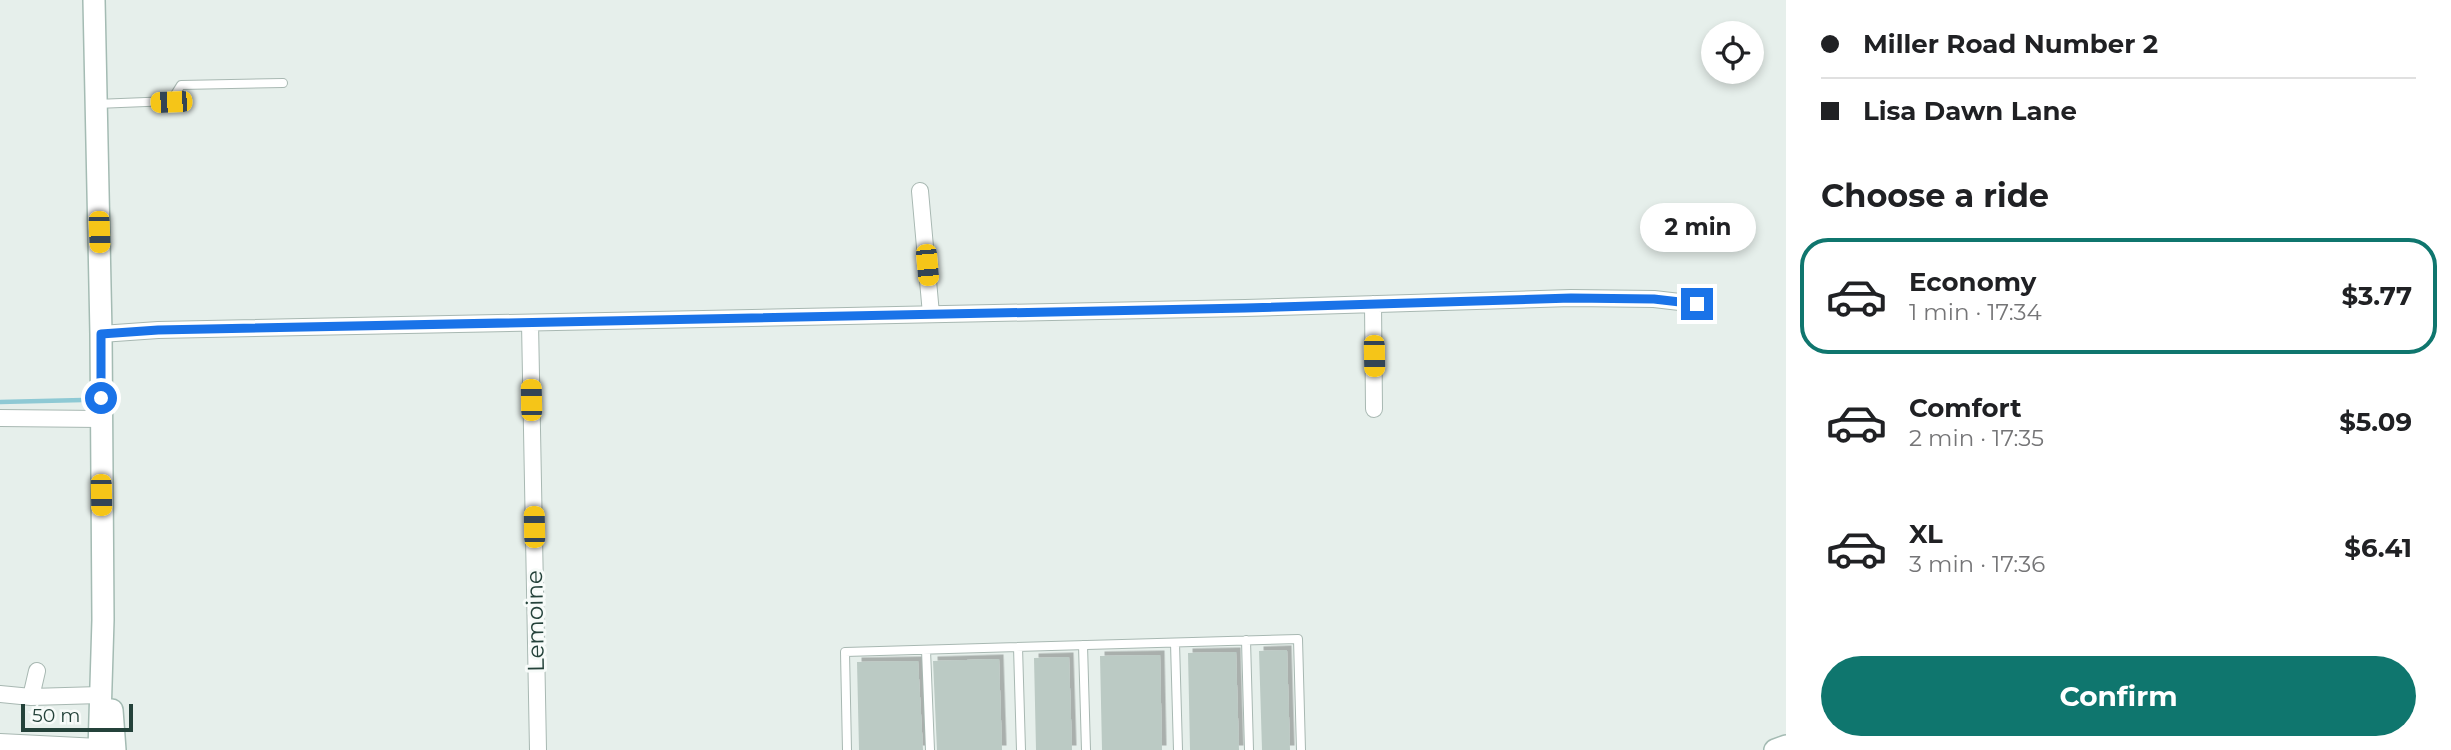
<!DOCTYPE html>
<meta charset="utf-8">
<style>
:root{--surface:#fff;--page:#f2f2f2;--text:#202124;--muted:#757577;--line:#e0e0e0;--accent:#0f766e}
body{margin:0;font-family:Montserrat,sans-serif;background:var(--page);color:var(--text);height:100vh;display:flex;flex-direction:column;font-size:26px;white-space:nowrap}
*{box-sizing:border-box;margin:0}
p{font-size:23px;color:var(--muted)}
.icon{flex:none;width:38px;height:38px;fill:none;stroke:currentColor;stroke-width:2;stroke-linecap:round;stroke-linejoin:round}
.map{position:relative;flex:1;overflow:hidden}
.side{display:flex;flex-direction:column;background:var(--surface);width:665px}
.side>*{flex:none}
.hud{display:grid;align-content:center;height:154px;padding:0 35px;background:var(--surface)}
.buttons{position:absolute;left:1701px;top:21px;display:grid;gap:14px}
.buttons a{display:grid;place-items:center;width:63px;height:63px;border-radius:50%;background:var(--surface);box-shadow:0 4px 10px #0003;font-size:35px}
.scale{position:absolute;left:21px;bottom:18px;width:112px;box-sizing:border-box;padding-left:7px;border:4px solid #24423a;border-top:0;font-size:19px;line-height:24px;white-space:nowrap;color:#24423a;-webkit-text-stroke:5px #f7fbf9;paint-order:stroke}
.end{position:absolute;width:32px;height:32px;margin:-16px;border:9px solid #1a73e8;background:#fff;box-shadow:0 0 0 4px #fff}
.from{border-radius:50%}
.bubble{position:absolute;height:49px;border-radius:24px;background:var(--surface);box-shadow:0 4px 10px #0003;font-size:23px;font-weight:700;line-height:49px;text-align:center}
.car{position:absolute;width:21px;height:42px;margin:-21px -10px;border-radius:9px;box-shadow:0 0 5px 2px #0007;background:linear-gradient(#f5c518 24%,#345 0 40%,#f5c518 0 76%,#345 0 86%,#f5c518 0)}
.hud b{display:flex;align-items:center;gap:24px;height:66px;font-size:26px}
.hud b+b{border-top:2px solid var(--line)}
.hud i{width:18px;height:18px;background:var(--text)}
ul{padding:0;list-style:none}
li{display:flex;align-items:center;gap:21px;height:116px;margin:0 14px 10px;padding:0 21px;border:4px solid transparent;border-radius:28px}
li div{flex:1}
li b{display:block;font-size:26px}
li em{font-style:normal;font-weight:700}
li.selected{border-color:var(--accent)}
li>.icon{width:63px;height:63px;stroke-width:1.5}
h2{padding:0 35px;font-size:32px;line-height:84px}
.action{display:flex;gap:14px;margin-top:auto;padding:14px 35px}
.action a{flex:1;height:80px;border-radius:42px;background:var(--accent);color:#fff;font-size:28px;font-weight:700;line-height:80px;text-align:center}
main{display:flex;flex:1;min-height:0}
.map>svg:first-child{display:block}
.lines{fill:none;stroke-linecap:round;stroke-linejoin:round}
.stream{stroke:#8ec9d4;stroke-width:4.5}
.building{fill:#bbcac4;filter:url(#shadow)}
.service-casing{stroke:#a8b8b2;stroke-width:10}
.minor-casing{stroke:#a8b8b2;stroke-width:18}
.secondary-casing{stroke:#a4bbb3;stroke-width:24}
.service{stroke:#fff;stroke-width:8}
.minor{stroke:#fff;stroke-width:16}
.secondary{stroke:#fff;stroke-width:21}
.route{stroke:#1a73e8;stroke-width:9}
.labels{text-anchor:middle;stroke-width:6;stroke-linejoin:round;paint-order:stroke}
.street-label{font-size:23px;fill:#24423a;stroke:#f7fbf9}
</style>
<main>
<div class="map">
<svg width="1786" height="750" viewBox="0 0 1786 750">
<defs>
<filter id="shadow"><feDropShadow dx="4.5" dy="-4.5" stdDeviation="0" flood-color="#0004"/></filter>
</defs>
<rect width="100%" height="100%" fill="#e6efeb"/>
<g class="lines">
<path class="stream" d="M0 402 83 400"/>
</g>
<path class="building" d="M1287 650 1290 750H1262L1259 651Z
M1236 652 1239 750H1190L1188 653Z
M1160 655 1162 750H1102L1100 656Z
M1069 657 1072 750H1036L1034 658Z
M999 659 1002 750H937L933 661Z
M918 661 923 750H859L857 662Z"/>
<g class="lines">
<g class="service-casing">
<path id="service" d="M96 104 171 101 181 85 283 83
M1246 640 1249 750
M1175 643 1178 750
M1083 645 1086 750
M1018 647 1021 750
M926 650 930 750
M847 750 845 652 1298 639 1301 750"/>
</g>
<g class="minor-casing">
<path id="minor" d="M920 191 931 314
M1373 304 1374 409
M530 323 538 750
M101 334 158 330 1245 308 1571 298 1654 299 1697 304
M0 418 100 419
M0 694 31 697 100 695
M31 697 37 671
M0 742 99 747"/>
</g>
<g class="secondary-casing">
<path id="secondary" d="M94 0 101 334 103 620 99 750
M112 710 115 750
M1775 750 1786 746"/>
</g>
<use href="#service" class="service"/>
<use href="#minor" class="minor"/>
<use href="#secondary" class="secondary"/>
</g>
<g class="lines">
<path class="route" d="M101 398V334L158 330 1245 308 1571 298 1654 299 1697 304"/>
</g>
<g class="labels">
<g class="street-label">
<text transform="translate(535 621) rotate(-91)" y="8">Lemoine</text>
</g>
</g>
</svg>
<div class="buttons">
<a><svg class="icon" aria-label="locate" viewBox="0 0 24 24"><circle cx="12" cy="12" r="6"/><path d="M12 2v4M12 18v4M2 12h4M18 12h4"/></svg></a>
</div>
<div class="scale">50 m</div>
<i class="end from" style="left:101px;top:398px"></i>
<i class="end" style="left:1697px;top:304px"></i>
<div class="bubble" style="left:1640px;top:203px;width:116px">2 min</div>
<i class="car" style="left:171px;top:102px;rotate:268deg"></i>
<i class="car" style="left:99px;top:232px;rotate:178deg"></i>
<i class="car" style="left:927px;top:265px;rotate:175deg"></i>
<i class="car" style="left:1374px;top:356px;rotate:179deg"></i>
<i class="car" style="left:531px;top:400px;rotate:359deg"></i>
<i class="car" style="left:101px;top:495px;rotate:179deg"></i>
<i class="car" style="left:534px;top:527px;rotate:359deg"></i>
</div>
<section class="side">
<div class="hud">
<b><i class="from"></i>Miller Road Number 2</b>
<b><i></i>Lisa Dawn Lane</b>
</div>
<h2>Choose a ride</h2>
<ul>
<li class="selected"><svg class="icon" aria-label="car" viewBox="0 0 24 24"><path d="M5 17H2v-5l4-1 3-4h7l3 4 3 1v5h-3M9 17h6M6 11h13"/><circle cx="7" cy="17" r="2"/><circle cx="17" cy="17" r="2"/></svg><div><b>Economy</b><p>1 min · 17:34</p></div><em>$3.77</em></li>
<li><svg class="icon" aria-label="car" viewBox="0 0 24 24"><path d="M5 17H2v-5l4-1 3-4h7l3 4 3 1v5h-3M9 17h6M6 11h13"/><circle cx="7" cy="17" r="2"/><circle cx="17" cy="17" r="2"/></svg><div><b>Comfort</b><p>2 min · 17:35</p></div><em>$5.09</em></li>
<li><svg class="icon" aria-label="car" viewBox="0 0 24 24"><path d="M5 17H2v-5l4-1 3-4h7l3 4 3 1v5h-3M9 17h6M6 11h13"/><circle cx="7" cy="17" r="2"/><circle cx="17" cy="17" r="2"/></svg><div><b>XL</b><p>3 min · 17:36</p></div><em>$6.41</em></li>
</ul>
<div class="action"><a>Confirm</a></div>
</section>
</main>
